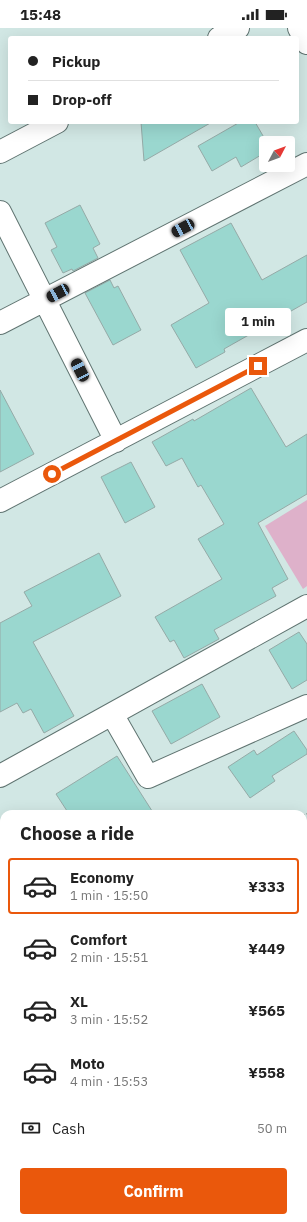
<!DOCTYPE html>
<meta charset="utf-8">
<style>
:root{--surface:#fff;--page:#f2f2f2;--text:#222;--muted:#767676;--line:#e0e0e0;--accent:#ea580c}
body{margin:0;font-family:"IBM Plex Sans",sans-serif;background:var(--page);color:var(--text);height:100vh;display:flex;flex-direction:column;font-size:15px;white-space:nowrap}
*{box-sizing:border-box;margin:0}
p{font-size:13px;color:var(--muted)}
.icon{flex:none;width:22px;height:22px;fill:none;stroke:currentColor;stroke-width:2;stroke-linecap:round;stroke-linejoin:round}
.map{position:relative;flex:1;overflow:hidden}
.panel{position:absolute;left:0px;top:782px;width:307px;height:412px;display:flex;flex-direction:column;background:var(--surface);border-radius:12px 12px 0 0;box-shadow:0 4px 16px #0002}
.panel>*{flex:none}
.hud{position:absolute;left:8px;top:8px;width:291px;height:88px;border-radius:4px;box-shadow:0 4px 16px #0002;display:grid;align-content:center;height:88px;padding:0 20px;background:var(--surface)}
.needle{width:26px;rotate:49deg}
.controls{position:absolute;left:259px;top:108px;display:grid;gap:8px}
.controls a{display:grid;place-items:center;width:36px;height:36px;border-radius:4px;background:var(--surface);box-shadow:0 4px 16px #0002;font-size:20px}
.end{position:absolute;width:18px;height:18px;margin:-9px;border:5px solid #ea580c;background:#fff;box-shadow:0 0 0 2px #fff}
.from{border-radius:50%}
.bubble{position:absolute;height:28px;border-radius:4px;background:var(--surface);box-shadow:0 4px 16px #0002;font-size:13px;font-weight:700;line-height:28px;text-align:center}
.car{position:absolute;width:12px;height:24px;margin:-12px -6px;border-radius:5px;box-shadow:0 0 3px 1px #0007;background:linear-gradient(#222 24%,#8ab4d8 0 40%,#222 0 76%,#8ab4d8 0 86%,#222 0)}
.hud b{display:flex;align-items:center;gap:14px;height:38px;font-size:15px}
.hud b+b{border-top:1px solid var(--line)}
.hud i{width:10px;height:10px;background:var(--text)}
ul{padding:0;list-style:none}
li{display:flex;align-items:center;gap:12px;height:56px;margin:0 8px 6px;padding:0 12px;border:2px solid transparent;border-radius:4px}
li div{flex:1}
li b{display:block;font-size:15px}
li em{font-style:normal;font-weight:700}
li.on{border-color:var(--accent)}
li>.icon{width:36px;height:36px;stroke-width:1.5}
h2{padding:0 20px;font-size:18px;line-height:48px}
.pay{display:flex;align-items:center;gap:10px;height:44px;padding:0 20px;font-size:15px}
.pay p{margin-inline-start:auto}
.cta{display:flex;gap:8px;margin-top:auto;padding:8px 20px}
.cta a{flex:1;height:46px;border-radius:4px;background:var(--accent);color:#fff;font-size:16px;font-weight:700;line-height:46px;text-align:center}
.status{display:flex;justify-content:space-between;align-items:center;height:28px;padding:0 20px;background:var(--surface);direction:ltr}
.status svg{height:11px;fill:currentColor}
.map>svg:first-child{display:block}
.green{fill:#deb1ca}
.pier{fill:#d1e7e4}
.lines{fill:none;stroke-linecap:round;stroke-linejoin:round}
.river{stroke:#619c95;stroke-width:52}
.building{fill:#9ad7cf;stroke:#95aaa7}
.lane-casing{stroke:#607471;stroke-width:19}
.street-casing{stroke:#607471;stroke-width:24}
.secondary-casing{stroke:#607471;stroke-width:24}
.path{stroke:#6d7c79;stroke-width:2.5;stroke-dasharray:2 2;stroke-linecap:butt}
.lane{stroke:#fff;stroke-width:17}
.street{stroke:#fff;stroke-width:22}
.secondary{stroke:#fee6f4;stroke-width:22}
.route{stroke:#ea580c;stroke-width:5}
</style>
<div class="status"><b>15:48</b><svg viewBox="0 0 49 12"><path d="M0 12V9h3v3zM5 12V6h3v6zM10 12V3h3v9zM15 12V0h3v12zM26 1h20v11H26zM47 4h2v5h-2z"/></svg></div>
<div class="map">
<svg width="307" height="1194" viewBox="0 0 307 1194">
<rect width="100%" height="100%" fill="#d1e7e4"/>
<path class="green" d="M307 472V558L303 561 265 498Z"/>
<path class="pier" d="M0 969 4 976V1066L0 1067Z"/>
<g class="lines">
<path class="river" d="M303 862 307 860"/>
</g>
<path class="building" d="M141 94H212L144 133Z
M240 94H255L266 113V124L241 139 236 129 212 143 198 118Z
M80 177 100 216 93 220 98 230 73 243 72 241 63 245 51 222 57 219 45 195Z
M231 195 262 252 307 227V274L224 321 225 324 196 340 171 297 209 275 180 222Z
M110 252 114 260 118 258 141 302 113 317 85 265Z
M251 360 286 419 307 406V466L258 495 288 551 272 560 276 568 214 602 219 611 184 630 174 612 170 614 155 589 222 551 198 511 224 496 201 457 198 459 182 430 166 438 152 414 193 391 194 393Z
M0 362 34 426 0 444Z
M131 434 155 479 125 495 101 449Z
M99 525 121 568 33 614 74 688 44 705 31 681 23 685 17 675 0 684V595L32 578 24 564Z
M299 604 307 616V652L292 661 269 622Z
M202 656 220 689 171 716 152 683Z
M294 703 307 722V726L272 748 275 753 250 770 228 739 254 722 257 727Z
M117 728 154 786H69L56 766Z"/>
<g class="lines">
<g class="lane-casing">
<path id="lane" d="M0 1111 4 1109"/>
</g>
<g class="street-casing">
<path id="street" d="M299 0 307 15
M219 10 238 0
M0 124 57 94
M0 184 116 413
M0 295 307 136
M0 473 307 312
M112 686 148 749 307 678
M0 748 307 578
M303 1135 307 1132
M219 1194 225 1190"/>
</g>
<g class="secondary-casing">
<path id="secondary" d="M303 984 307 982
M0 1047 4 1054
M92 1190 94 1194"/>
</g>
<path class="path" d="M303 788 307 786
M0 921 4 919"/>
<use href="#lane" class="lane"/>
<use href="#street" class="street"/>
<use href="#secondary" class="secondary"/>
</g>
<g class="lines">
<path class="route" d="M52 446 258 338"/>
</g>
</svg>
<div class="controls">
<a><svg class="needle" viewBox="-14 -14 28 28"><path d="M0-13l5 13h-10z" fill="#e53935"/><path d="M0 13l5-13h-10z" fill="#767676"/></svg></a>
</div>
<i class="end from" style="left:52px;top:446px"></i>
<i class="end" style="left:258px;top:338px"></i>
<div class="bubble" style="left:225px;top:280px;width:66px">1 min</div>
<i class="car" style="left:183px;top:200px;rotate:242deg"></i>
<i class="car" style="left:58px;top:265px;rotate:242deg"></i>
<i class="car" style="left:80px;top:342px;rotate:333deg"></i>
<div class="hud">
<b><i class="from"></i>Pickup</b>
<b><i></i>Drop-off</b>
</div>
<section class="panel">
<h2>Choose a ride</h2>
<ul>
<li class="on"><svg class="icon" aria-label="car" viewBox="0 0 24 24"><path d="M5 17H2v-5l4-1 3-4h7l3 4 3 1v5h-3M9 17h6M6 11h13"/><circle cx="7" cy="17" r="2"/><circle cx="17" cy="17" r="2"/></svg><div><b>Economy</b><p>1 min · 15:50</p></div><em>¥333</em></li>
<li><svg class="icon" aria-label="car" viewBox="0 0 24 24"><path d="M5 17H2v-5l4-1 3-4h7l3 4 3 1v5h-3M9 17h6M6 11h13"/><circle cx="7" cy="17" r="2"/><circle cx="17" cy="17" r="2"/></svg><div><b>Comfort</b><p>2 min · 15:51</p></div><em>¥449</em></li>
<li><svg class="icon" aria-label="car" viewBox="0 0 24 24"><path d="M5 17H2v-5l4-1 3-4h7l3 4 3 1v5h-3M9 17h6M6 11h13"/><circle cx="7" cy="17" r="2"/><circle cx="17" cy="17" r="2"/></svg><div><b>XL</b><p>3 min · 15:52</p></div><em>¥565</em></li>
<li><svg class="icon" aria-label="car" viewBox="0 0 24 24"><path d="M5 17H2v-5l4-1 3-4h7l3 4 3 1v5h-3M9 17h6M6 11h13"/><circle cx="7" cy="17" r="2"/><circle cx="17" cy="17" r="2"/></svg><div><b>Moto</b><p>4 min · 15:53</p></div><em>¥558</em></li>
</ul>
<div class="pay"><svg class="icon" aria-label="cash" viewBox="0 0 24 24"><path d="M3 7h18v10H3z"/><circle cx="12" cy="12" r="2"/></svg>Cash<p>50 m</p></div>
<div class="cta"><a>Confirm</a></div>
</section>
</div>
